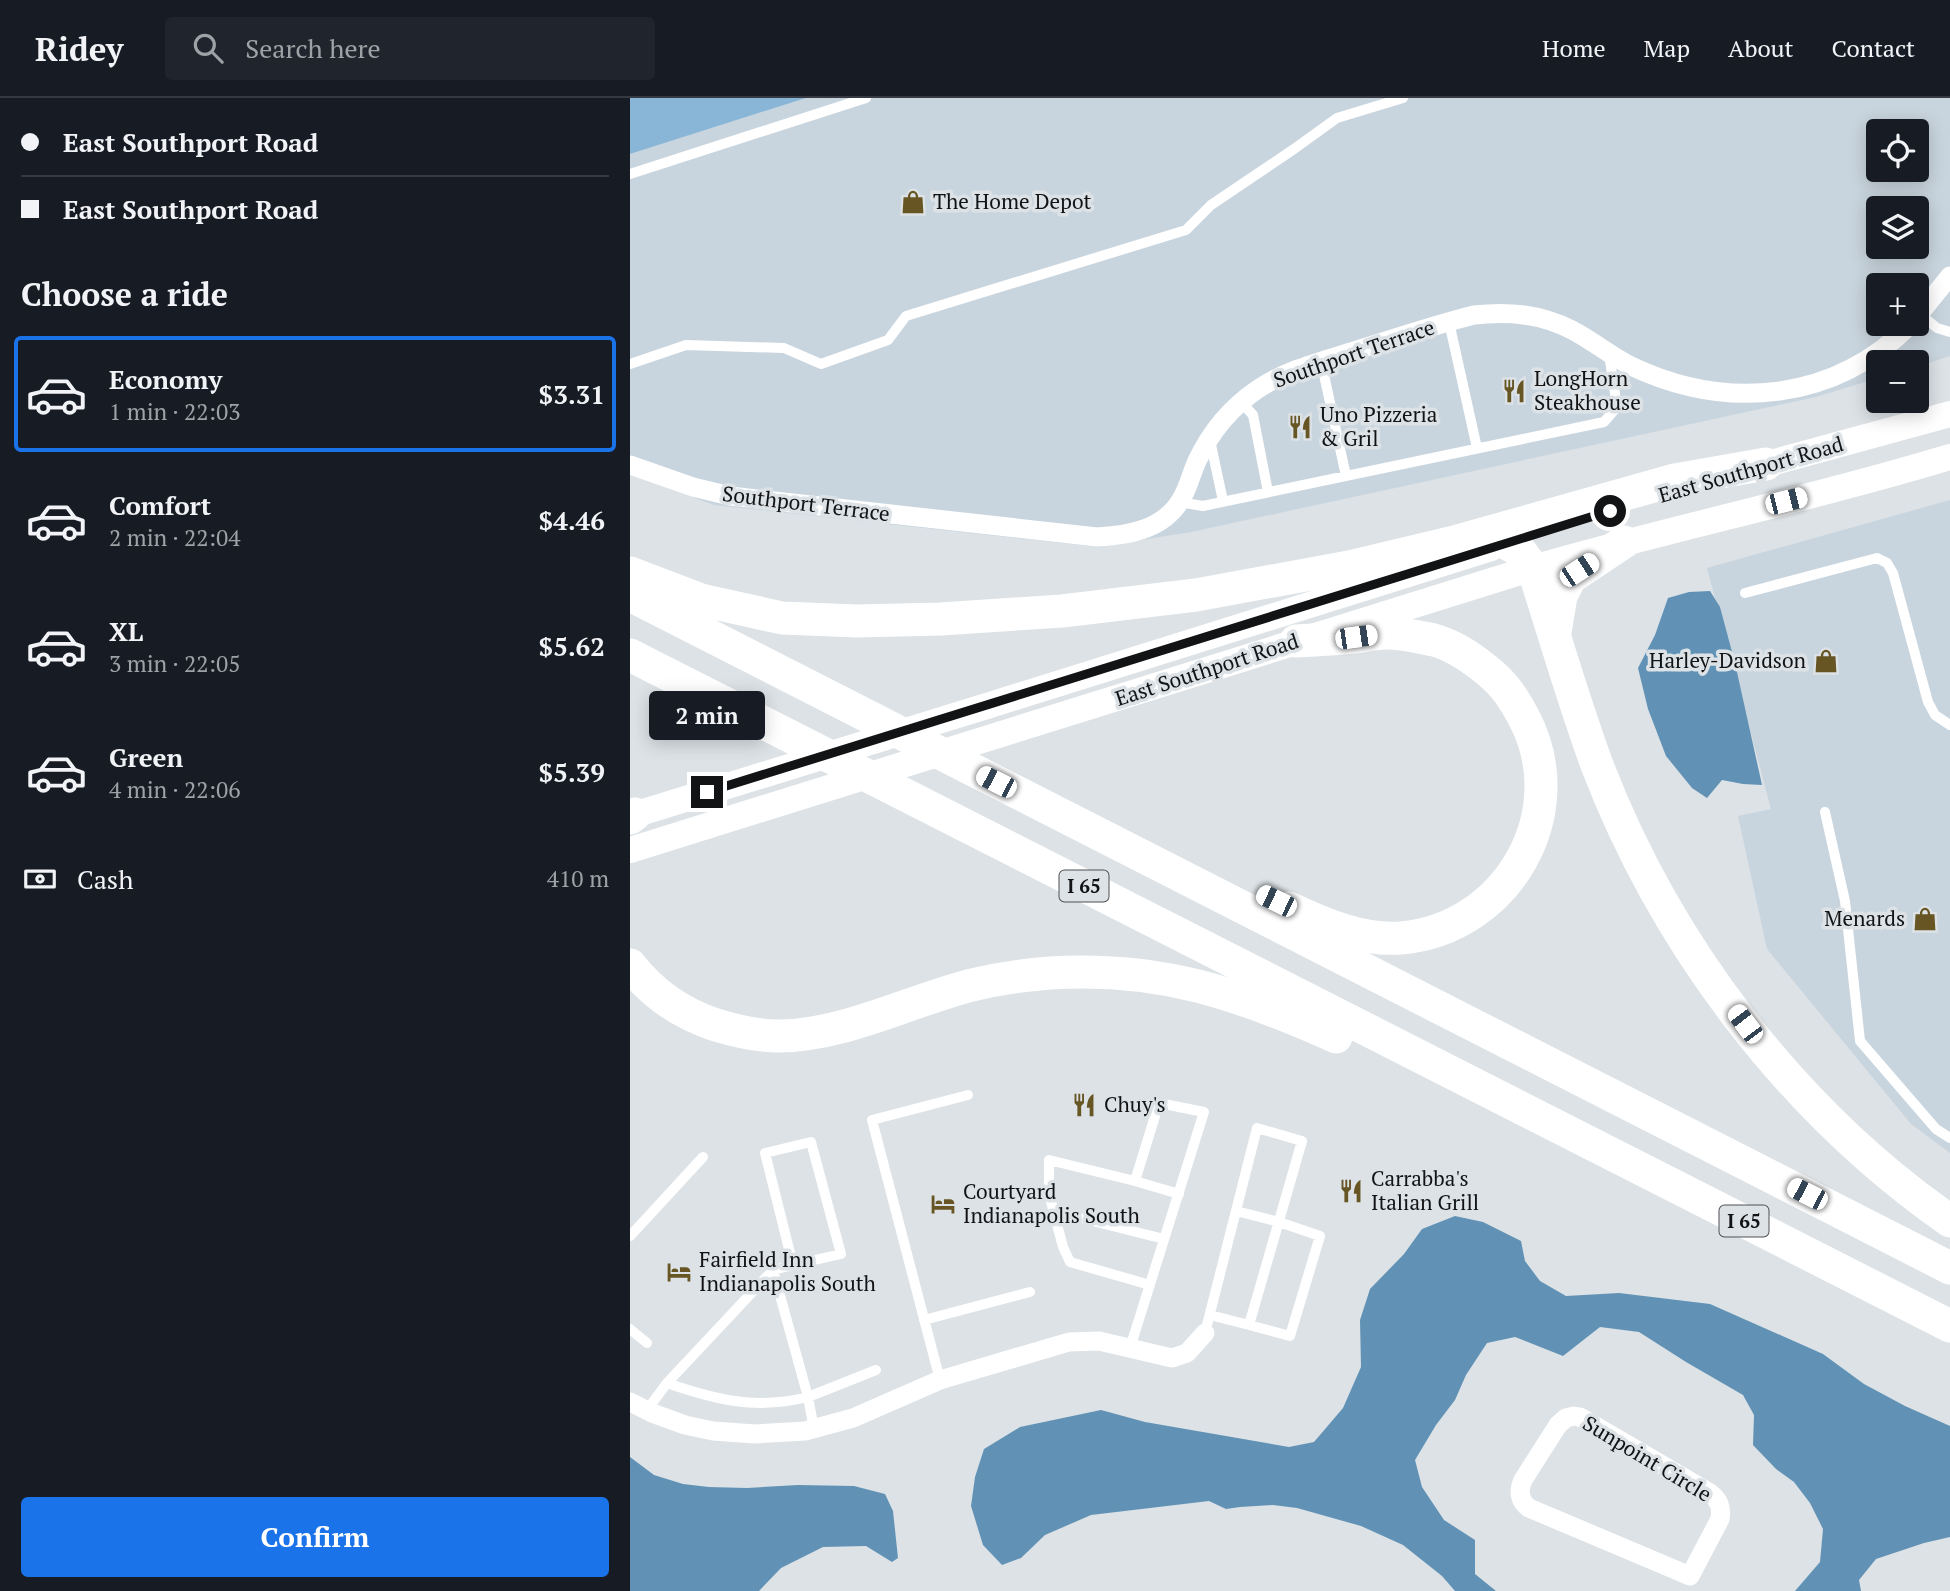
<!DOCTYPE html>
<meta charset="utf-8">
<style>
:root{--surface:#171b24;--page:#20242c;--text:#f1f3f6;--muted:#9ea1a6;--line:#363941;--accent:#1a73e8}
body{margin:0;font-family:"PT Serif",serif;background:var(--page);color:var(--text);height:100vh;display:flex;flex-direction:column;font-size:26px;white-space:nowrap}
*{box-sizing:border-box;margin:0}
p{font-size:23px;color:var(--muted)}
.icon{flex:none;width:38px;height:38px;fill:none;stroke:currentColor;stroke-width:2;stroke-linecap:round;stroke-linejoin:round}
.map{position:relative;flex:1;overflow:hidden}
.sheet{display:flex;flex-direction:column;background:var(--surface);width:630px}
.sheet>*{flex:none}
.banner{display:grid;align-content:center;height:154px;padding:0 21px;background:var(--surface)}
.buttons{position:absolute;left:1236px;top:21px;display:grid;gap:14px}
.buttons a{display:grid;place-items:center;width:63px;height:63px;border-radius:7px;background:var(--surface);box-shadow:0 4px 18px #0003;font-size:35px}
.end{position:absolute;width:32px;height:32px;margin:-16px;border:9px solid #121315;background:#fff;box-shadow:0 0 0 4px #fff}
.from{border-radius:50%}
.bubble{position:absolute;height:49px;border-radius:7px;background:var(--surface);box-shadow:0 4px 18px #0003;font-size:23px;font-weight:800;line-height:49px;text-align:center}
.car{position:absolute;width:21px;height:42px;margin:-21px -10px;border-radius:9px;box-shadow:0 0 5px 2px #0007;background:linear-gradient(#fff 24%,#345 0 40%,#fff 0 76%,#345 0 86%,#fff 0)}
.banner b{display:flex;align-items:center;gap:24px;height:66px;font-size:26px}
.banner b+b{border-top:2px solid var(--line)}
.banner i{width:18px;height:18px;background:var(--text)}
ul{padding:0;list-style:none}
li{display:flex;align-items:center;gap:21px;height:116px;margin:0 14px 10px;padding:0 7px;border:4px solid transparent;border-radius:7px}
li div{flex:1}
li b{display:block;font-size:26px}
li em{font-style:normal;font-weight:800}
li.selected{border-color:var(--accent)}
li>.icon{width:63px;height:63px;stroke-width:1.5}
h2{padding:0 21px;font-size:32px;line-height:84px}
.pay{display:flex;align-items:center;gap:18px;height:77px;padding:0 21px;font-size:26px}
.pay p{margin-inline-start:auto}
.cta{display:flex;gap:14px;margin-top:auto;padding:14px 21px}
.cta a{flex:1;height:80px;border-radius:7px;background:var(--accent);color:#fff;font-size:28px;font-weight:800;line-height:80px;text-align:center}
header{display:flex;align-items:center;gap:42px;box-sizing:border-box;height:98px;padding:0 35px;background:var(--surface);border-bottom:2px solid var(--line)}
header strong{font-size:33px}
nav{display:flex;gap:38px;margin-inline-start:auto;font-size:24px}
.search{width:490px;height:63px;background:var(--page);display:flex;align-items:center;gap:18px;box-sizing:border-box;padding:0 24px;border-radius:7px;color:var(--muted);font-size:26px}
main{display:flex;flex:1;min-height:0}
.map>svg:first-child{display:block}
.built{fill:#c9d5de;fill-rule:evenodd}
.green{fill:#89b6d6}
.water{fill:#6192b5}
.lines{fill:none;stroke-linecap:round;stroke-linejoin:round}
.lane{stroke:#fff;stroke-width:10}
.street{stroke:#fff;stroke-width:19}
.secondary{stroke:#fff;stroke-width:26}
.highway{stroke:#fff;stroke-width:33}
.route{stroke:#121315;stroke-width:9}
.labels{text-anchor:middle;stroke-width:7;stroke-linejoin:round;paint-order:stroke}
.shield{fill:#dce2e6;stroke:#4f5154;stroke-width:2}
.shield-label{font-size:19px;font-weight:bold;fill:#121315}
.poi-label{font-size:21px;fill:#121315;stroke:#dce2e6;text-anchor:start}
.street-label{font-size:21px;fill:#121315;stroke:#dce2e6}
</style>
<header>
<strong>Ridey</strong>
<div class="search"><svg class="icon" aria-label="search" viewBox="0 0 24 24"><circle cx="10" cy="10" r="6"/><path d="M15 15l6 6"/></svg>Search here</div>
<nav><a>Home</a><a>Map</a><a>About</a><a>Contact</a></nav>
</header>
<main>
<section class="sheet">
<div class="banner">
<b><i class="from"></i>East Southport Road</b>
<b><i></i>East Southport Road</b>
</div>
<h2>Choose a ride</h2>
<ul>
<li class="selected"><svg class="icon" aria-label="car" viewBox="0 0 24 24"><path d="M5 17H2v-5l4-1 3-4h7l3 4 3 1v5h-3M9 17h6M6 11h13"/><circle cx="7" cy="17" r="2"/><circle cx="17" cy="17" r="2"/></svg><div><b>Economy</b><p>1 min · 22:03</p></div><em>$3.31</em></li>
<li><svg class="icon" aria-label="car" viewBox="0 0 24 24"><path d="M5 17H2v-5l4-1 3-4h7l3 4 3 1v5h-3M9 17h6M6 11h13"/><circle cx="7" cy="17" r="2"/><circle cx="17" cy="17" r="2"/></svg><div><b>Comfort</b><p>2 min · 22:04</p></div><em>$4.46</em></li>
<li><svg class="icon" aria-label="car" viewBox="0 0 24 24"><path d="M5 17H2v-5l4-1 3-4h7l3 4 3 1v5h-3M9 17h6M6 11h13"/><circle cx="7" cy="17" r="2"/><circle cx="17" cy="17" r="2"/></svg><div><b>XL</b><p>3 min · 22:05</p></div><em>$5.62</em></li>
<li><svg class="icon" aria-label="car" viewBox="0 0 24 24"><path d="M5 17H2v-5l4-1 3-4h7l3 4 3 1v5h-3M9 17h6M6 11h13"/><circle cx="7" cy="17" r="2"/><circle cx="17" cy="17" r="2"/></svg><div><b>Green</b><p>4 min · 22:06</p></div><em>$5.39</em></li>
</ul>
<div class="pay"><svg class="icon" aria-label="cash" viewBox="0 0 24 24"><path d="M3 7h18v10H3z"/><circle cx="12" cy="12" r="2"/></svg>Cash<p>410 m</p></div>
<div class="cta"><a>Confirm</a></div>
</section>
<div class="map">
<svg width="1320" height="1493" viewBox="0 0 1320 1493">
<rect width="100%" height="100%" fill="#dce2e6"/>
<path class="built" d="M176 0H1320V258L1286 269V264H1248V280L1186 299 561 434 468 449 84 407 0 376V56ZM1248 33H1286V72H1248ZM1248 110H1286V149H1248ZM1248 187H1286V226H1248Z
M1320 402V1055L1281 1026 1137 851 1108 718 1141 711 1077 470Z"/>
<path class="green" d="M0 0H176L0 56Z"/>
<path class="water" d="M1080 493 1090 509 1105 565 1132 687 1113 686 1092 682 1077 700 1062 690 1036 658 1018 611 1008 570 1025 537 1038 500 1059 494Z
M825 1118 853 1124 891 1143 895 1163 910 1183 936 1198 989 1195 1080 1206 1193 1256 1234 1286 1275 1308 1320 1328V1439L1294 1445 1246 1461 1229 1482 1231 1493H1165L1190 1464 1193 1431 1180 1405 1164 1384 1146 1371 1123 1347 1124 1317 1113 1297 1056 1264 1009 1234 970 1229 933 1258 885 1239 857 1245 836 1277 825 1302 806 1327 785 1362 792 1389 814 1422 845 1442V1476L866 1493H825L812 1478 773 1447 731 1428 667 1410 643 1407 610 1409 596 1411 579 1403 461 1417 415 1437 391 1460 372 1467 353 1447 341 1408 345 1379 354 1351 390 1329 471 1312 515 1324 659 1349 684 1344 713 1310 731 1269 730 1222 740 1191 774 1156 792 1131Z
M0 1359 24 1377 53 1386 79 1389 117 1390 168 1387 224 1388 255 1396 263 1413 268 1460 262 1464 236 1448 193 1449 151 1470 129 1493H0Z"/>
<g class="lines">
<path class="lane" d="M0 76 236 0
M1290 216 1307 230 1320 234
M819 224 847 350
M691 263 716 378
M0 266 56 247 154 250 191 266 258 242 276 218 556 132 581 107 664 51 707 20 773 0
M611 304 623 317 638 394
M580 342 593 403
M549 404 573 408 974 324 987 309 979 256
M1115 495 1247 460 1257 465 1263 475 1298 604 1305 617 1320 627
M1195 714 1215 803 1230 943 1306 1031 1320 1040
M505 1083 549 1096
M423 1113 534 1141
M606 1113 649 1124 690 1138 660 1238 619 1227
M0 1138 73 1059
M143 1172 178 1299 246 1272
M294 1222 400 1194
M0 1231 17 1245
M575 1235 627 1030 672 1043 619 1227 580 1217
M500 1250 574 1014 529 1005 505 1083 419 1062V1096L433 1149 440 1164 520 1187
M310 1282 242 1022 338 997
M37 1285 143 1172 163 1167 135 1055 181 1044 211 1156 163 1167
M17 1312 37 1285C86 1302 126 1312 178 1299L184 1331"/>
<path class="street" d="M1286 220 1320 178
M0 367 63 389 100 398 467 439C501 437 536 431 553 398 559 387 562 374 567 363 581 333 600 310 628 291 658 271 693 263 727 252 766 240 804 227 844 217 879 213 910 216 942 232 963 243 981 258 1001 268 1098 314 1205 303 1281 226
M0 1304 22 1315 55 1327 83 1333 125 1336 175 1333 223 1320 310 1282 439 1244 469 1243 542 1260 557 1255 575 1235
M944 1318 950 1319 1080 1395C1089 1402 1092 1409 1090 1421L1060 1478 899 1410C889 1403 888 1393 893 1382L928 1327 936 1320Z"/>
<path class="secondary" d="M1119 371 1320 316
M0 718 360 607 861 450
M0 752 903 470C1041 430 1182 401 1320 359"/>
<path class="highway" d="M876 445 890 453 903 470C924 535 943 602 967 667 1036 847 1161 1012 1320 1123
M0 475 71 502 152 520 227 523 311 521 432 513 566 497 719 469 828 443 1045 382 1136 366
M0 497 1320 1170
M925 534 931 498 940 480 994 444
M0 557 1320 1228
M0 720 5 716
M659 810C693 826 732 843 771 840 878 831 944 714 894 620 884 601 875 587 859 574 842 560 825 548 804 542 789 539 772 535 756 535 746 535 735 538 725 539 705 541 686 542 666 543
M0 867C22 895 52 916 86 927 106 933 126 938 148 938 213 938 279 903 342 887 367 881 394 877 420 875 529 868 608 895 706 939"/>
</g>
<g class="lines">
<path class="route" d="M77 694 980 413"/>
</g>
<defs>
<g id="shop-bare" transform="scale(1.89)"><path d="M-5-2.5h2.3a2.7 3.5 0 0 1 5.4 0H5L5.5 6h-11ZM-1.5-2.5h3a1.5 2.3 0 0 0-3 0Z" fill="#675624" stroke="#dce2e6" stroke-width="2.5" paint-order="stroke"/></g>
<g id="restaurant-bare" transform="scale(1.89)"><path d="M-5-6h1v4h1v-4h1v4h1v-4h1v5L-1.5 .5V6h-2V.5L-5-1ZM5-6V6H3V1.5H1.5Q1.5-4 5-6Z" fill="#675624" stroke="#dce2e6" stroke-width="2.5" paint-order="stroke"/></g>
<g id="hotel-bare" transform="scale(1.89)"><path d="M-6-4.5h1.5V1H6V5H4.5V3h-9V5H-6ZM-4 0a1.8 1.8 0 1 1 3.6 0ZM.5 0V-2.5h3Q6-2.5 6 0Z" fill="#675624" stroke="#dce2e6" stroke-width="2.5" paint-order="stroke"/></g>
</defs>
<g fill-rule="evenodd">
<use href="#shop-bare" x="283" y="104"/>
<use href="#restaurant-bare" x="884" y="293"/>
<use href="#restaurant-bare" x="670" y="329"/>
<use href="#shop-bare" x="1196" y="563"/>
<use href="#shop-bare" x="1295" y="821"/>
<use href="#restaurant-bare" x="454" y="1007"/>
<use href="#restaurant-bare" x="721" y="1093"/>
<use href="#hotel-bare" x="313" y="1106"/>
<use href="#hotel-bare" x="49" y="1174"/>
</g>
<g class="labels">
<g class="shield">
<rect x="429.5" y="772.5" width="49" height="31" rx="5"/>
<rect x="1089.5" y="1107.5" width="49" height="31" rx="5"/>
</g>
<g class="shield-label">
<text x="454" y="795">I 65</text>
<text x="1114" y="1130">I 65</text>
</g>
<g class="poi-label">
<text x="303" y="111">The Home Depot</text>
<text x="904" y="288">LongHorn<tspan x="904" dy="24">Steakhouse</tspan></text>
<text x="690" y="324">Uno Pizzeria<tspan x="690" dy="24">&amp; Gril</tspan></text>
<text x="1176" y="570" text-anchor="end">Harley-Davidson</text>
<text x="1275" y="828" text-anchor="end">Menards</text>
<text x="474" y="1014">Chuy's</text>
<text x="741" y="1088">Carrabba's<tspan x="741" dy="24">Italian Grill</tspan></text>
<text x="333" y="1101">Courtyard<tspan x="333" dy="24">Indianapolis South</tspan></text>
<text x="69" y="1169">Fairfield Inn<tspan x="69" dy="24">Indianapolis South</tspan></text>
</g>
<g class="street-label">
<text transform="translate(724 256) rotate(-19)" y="7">Southport Terrace</text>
<text transform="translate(1121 372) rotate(-16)" y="7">East Southport Road</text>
<text transform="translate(176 406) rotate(7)" y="7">Southport Terrace</text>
<text transform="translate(577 572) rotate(-18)" y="7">East Southport Road</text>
<text transform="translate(1017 1361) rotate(31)" y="7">Sunpoint Circle</text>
</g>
</g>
</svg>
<div class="buttons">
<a><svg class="icon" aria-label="locate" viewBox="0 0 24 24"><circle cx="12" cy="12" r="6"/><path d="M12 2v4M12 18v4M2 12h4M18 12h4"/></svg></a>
<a><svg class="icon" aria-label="layers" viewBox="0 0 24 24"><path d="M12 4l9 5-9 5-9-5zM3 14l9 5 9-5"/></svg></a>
<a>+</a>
<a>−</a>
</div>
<i class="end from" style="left:980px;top:413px"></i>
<i class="end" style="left:77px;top:694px"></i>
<div class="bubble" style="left:19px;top:593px;width:116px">2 min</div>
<i class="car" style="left:1156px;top:403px;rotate:76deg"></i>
<i class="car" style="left:949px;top:472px;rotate:57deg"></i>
<i class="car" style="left:726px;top:539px;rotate:82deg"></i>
<i class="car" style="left:366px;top:684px;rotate:297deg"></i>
<i class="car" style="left:646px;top:803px;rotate:296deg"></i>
<i class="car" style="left:1115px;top:926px;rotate:323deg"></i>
<i class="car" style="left:1177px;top:1096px;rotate:297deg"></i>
</div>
</main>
